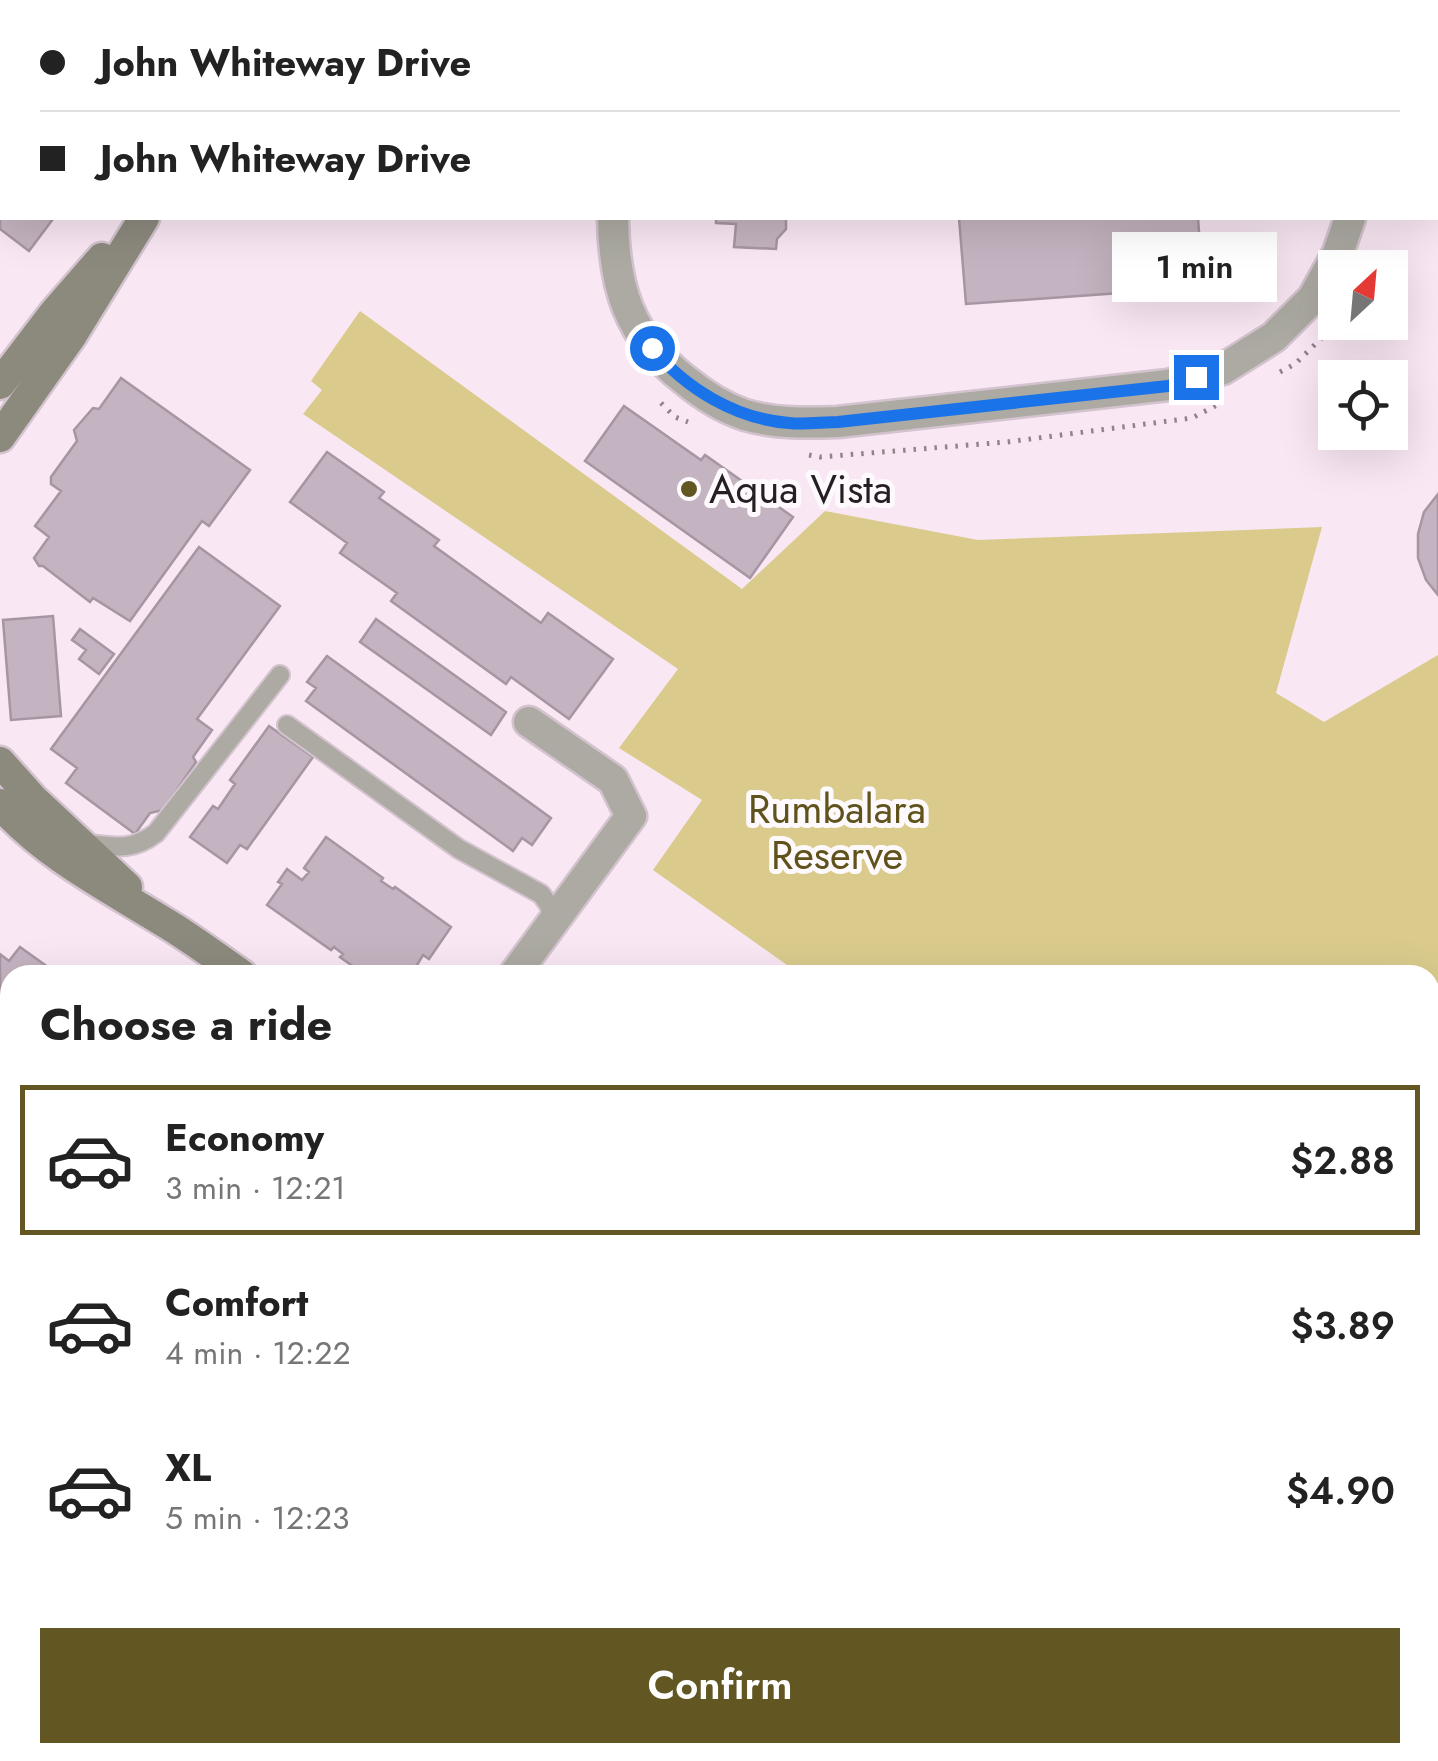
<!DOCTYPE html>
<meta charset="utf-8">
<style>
:root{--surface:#fff;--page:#f2f2f2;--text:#222;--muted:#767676;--line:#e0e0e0;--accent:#625623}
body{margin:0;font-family:Jost,sans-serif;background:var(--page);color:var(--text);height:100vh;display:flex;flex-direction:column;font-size:38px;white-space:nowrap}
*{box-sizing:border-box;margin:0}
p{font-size:32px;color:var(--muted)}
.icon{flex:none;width:55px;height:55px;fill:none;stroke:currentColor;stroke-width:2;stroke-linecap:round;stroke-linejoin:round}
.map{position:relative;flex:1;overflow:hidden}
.side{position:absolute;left:0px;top:965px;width:1440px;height:798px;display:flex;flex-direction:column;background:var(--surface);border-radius:30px 30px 0 0;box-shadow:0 10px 40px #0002}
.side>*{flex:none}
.top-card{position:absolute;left:0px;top:0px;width:1440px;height:220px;box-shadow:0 10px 40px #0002;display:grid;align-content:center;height:220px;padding:0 40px;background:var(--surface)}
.needle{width:65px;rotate:26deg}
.buttons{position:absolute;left:1318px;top:250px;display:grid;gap:20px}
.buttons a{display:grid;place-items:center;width:90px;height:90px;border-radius:0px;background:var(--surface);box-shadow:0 10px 40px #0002;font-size:50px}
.end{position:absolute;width:45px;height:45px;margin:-22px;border:12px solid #1a73e8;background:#fff;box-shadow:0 0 0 5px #fff}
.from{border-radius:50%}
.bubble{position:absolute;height:70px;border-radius:0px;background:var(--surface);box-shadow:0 10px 40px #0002;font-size:32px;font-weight:600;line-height:70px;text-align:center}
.top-card b{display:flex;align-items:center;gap:35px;height:95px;font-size:38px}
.top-card b+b{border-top:2px solid var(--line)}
.top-card i{width:25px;height:25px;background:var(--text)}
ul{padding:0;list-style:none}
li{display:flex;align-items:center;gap:30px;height:150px;margin:0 20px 15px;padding:0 20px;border:5px solid transparent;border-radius:0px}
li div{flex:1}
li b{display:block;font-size:38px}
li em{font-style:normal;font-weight:600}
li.selected{border-color:var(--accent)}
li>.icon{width:90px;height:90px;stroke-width:1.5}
h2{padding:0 40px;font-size:45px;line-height:120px}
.button{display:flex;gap:20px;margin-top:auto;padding:20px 40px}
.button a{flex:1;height:115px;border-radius:0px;background:var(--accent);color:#fff;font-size:40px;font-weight:600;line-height:115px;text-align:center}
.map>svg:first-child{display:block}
.green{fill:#dacb8d}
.building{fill:#c4b3c0;stroke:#a695a2;stroke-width:2.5}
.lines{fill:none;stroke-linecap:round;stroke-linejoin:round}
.lane-casing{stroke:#d3c3ce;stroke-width:22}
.street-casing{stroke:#d3c3ce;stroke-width:35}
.secondary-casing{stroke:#d3c3ce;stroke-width:35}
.path{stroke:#90848c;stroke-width:5;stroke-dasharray:2.5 8;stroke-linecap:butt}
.lane{stroke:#acaaa2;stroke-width:18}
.street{stroke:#acaaa2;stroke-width:30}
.secondary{stroke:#8c897d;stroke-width:30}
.route{stroke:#1a73e8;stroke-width:12}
.poi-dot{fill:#625623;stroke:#fdf9fc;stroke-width:4}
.labels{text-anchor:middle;stroke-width:10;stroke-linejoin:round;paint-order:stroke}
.poi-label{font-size:40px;fill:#251f23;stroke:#fdf9fc;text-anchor:start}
.park-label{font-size:40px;fill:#5f521b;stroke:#fdf9fc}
</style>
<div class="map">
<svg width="1438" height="1761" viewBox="0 0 1438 1761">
<rect width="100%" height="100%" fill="#f9e7f4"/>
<path class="green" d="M360 311 742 589 825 511 978 540 1322 527 1276 693 1324 722 1438 655V1504L1430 1515V975H801L653 870 702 800 619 748 678 669 303 414 322 390 311 381Z"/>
<path class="building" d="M76 0H163L161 2H74Z
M692 0H796V2H691Z
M1218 0H1311L1310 2H1223Z
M2 185V218L53 219 29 251 0 229V188Z
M716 218H786V229L777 239 776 249 734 247 736 224 716 223Z
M959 218H1198L1203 287 966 304Z
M121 378 250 470 209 526 202 521 130 621 93 598 90 602 43 566H39L34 558 49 537 35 526 61 491 51 484V477L77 441 74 430 93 408 99 409Z
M624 406 701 460 705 455 793 517 750 578 585 461Z
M327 452 384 492 379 498 439 540 434 546 541 623 548 613 613 659 569 719 511 677 506 684 391 601 397 593 340 553 347 543 290 502Z
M1438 494V595L1426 580 1418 558V534L1424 512Z
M199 547 280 606 197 719 212 730 193 757 196 762 163 810 150 813 135 834 66 783 77 768 51 749Z
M53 616 61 716 11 720 3 620Z
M376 619 506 712 491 735 360 642Z
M80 629 114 654 99 674 79 659 86 650 72 640Z
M327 656 551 818 532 845 522 838 513 851 306 701 316 688 307 682Z
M269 726 313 757 247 849 240 845 227 863 190 837 213 806 218 809 235 784 230 780Z
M326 837 383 878 381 881 393 889 395 887 451 927 429 959 423 955 417 965 428 973 426 975H365L340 957 343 954 334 947 331 950 267 905 282 884 278 882 287 869 302 880 309 872 304 868Z
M20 947 59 975H10V1060L0 1074V954L9 961Z
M10 1111V1140L0 1133V1124Z
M0 1242 10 1249V1328L0 1321Z
M0 1428 10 1434 3 1447 10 1452V1460L0 1474Z
M1438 1675V1742L1434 1747 1430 1744V1687Z
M10 1721V1752H50L61 1761H0V1735Z
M71 1752H87L94 1758 92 1761H65Z
M158 1752H251L263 1761H170Z
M446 1752H508L520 1761H458Z
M574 1752H608L602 1761H586Z
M621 1752H657L668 1761H615Z
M924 1752H951L963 1761H918Z
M1118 1752H1142L1153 1761H1112Z"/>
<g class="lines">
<g class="lane-casing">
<path id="lane" d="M287 725 459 849 541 894 549 905 554 921
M81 843C112 846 130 853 156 833L280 675"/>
</g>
<g class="street-casing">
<path id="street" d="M624 2V0
M1408 2 1409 0
M613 218C614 287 628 336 685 380 702 394 724 408 745 415 776 424 807 423 838 422L1168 385 1223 369 1274 337 1313 298 1338 253 1350 218
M514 975 631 816 613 780 529 722
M0 1599 10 1585
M809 1761 815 1752"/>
</g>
<g class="secondary-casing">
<path id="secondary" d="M283 2 284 0
M0 384 54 313 102 258
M0 437 72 335 144 218
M0 762 33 799 127 887
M0 804C46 856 106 886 164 922 191 938 216 957 242 975
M1342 1752 1354 1761"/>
</g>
<path class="path" d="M589 2V0
M1280 372 1295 364 1338 322
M661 403 675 417 688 422
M809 455 820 457 1007 442 1192 418 1217 405
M1430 1109 1438 1104
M1430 1132 1436 1137 1438 1143
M1430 1329 1436 1327 1438 1322
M1256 1752 1268 1761
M1385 1752 1397 1761"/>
<use href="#lane" class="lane"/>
<use href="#street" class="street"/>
<use href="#secondary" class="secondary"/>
</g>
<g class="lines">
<path class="route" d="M652 348C686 389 736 419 789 423 805 425 822 422 838 422L1168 386 1196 377"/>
</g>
<circle class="poi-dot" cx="689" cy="489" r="10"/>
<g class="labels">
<g class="poi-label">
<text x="709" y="503">Aqua Vista</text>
</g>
<g class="park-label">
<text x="837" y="823">Rumbalara<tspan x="837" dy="46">Reserve</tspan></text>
</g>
</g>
</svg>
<div class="buttons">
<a><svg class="needle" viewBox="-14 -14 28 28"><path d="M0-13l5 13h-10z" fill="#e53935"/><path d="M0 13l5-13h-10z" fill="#767676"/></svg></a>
<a><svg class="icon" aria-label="locate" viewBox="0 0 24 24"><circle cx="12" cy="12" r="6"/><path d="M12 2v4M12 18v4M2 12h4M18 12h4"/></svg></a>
</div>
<i class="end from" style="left:652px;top:348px"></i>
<i class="end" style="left:1196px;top:377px"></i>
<div class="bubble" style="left:1112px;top:232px;width:165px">1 min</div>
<div class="top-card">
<b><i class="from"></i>John Whiteway Drive</b>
<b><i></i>John Whiteway Drive</b>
</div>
<section class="side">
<h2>Choose a ride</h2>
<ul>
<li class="selected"><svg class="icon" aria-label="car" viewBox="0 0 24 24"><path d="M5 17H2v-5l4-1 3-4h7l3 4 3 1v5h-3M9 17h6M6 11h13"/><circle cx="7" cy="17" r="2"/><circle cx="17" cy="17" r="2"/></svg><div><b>Economy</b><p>3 min · 12:21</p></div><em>$2.88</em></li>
<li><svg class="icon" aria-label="car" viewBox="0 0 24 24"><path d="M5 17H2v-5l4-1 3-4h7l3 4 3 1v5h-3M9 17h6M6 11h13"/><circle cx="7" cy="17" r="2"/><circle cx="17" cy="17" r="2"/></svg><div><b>Comfort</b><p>4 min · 12:22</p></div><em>$3.89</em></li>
<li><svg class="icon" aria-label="car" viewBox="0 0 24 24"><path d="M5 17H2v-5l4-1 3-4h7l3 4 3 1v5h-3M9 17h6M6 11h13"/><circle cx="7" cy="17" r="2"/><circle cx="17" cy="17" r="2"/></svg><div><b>XL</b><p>5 min · 12:23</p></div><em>$4.90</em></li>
</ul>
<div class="button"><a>Confirm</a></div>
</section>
</div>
